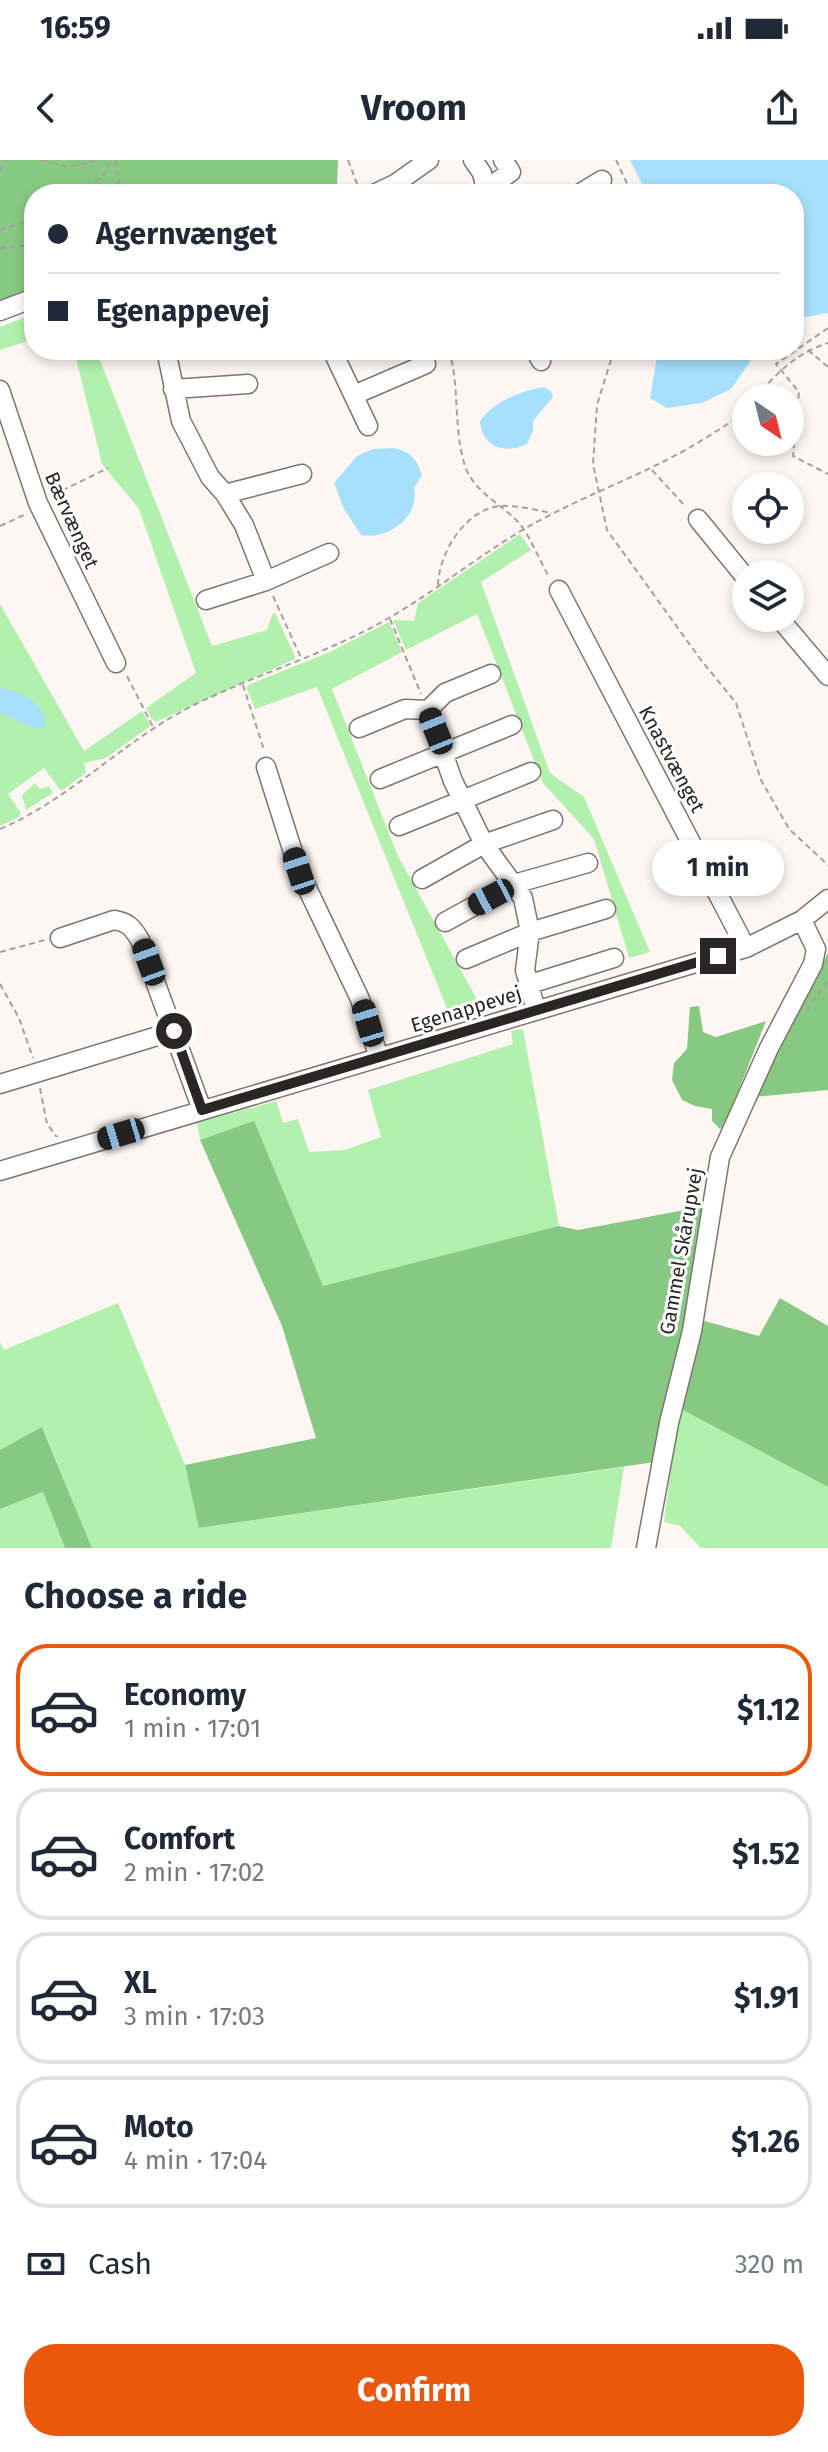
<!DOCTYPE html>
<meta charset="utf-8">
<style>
:root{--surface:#fff;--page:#f6f6f7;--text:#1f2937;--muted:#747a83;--line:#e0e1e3;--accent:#ea580c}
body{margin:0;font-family:"Fira Sans",sans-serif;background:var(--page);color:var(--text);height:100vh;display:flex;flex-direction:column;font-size:30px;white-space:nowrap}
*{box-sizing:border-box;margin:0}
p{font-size:26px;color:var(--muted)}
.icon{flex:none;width:44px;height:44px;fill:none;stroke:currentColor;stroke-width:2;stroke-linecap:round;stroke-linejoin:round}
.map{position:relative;height:1388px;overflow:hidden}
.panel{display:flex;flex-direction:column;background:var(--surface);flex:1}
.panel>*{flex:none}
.guide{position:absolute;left:24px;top:24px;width:780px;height:176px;border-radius:32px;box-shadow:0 4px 12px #0003;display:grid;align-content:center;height:176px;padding:0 24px;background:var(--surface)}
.needle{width:52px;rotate:145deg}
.buttons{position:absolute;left:732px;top:224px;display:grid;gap:16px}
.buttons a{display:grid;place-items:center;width:72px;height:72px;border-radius:50%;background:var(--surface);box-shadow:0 4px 12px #0003;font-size:40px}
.end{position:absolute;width:36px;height:36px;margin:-18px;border:10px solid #2a2625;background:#fff;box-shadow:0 0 0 4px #fff}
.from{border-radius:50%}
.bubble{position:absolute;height:56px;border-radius:28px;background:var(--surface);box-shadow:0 4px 12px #0003;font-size:26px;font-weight:700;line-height:56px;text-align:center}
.car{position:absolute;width:24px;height:48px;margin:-24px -12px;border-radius:10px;box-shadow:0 0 6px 2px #0007;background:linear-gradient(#222 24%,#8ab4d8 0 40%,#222 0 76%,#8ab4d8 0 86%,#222 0)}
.guide b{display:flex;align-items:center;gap:28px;height:76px;font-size:30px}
.guide b+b{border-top:2px solid var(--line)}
.guide i{width:20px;height:20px;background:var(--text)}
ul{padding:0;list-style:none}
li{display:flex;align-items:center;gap:24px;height:132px;margin:0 16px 12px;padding:0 8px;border:4px solid var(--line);border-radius:32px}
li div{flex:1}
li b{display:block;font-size:30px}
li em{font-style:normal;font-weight:700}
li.active{border-color:var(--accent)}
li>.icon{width:72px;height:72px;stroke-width:1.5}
h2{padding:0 24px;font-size:36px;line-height:96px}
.pay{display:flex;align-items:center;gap:20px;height:88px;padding:0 24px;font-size:30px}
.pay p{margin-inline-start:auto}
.primary-button{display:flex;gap:16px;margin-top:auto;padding:16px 24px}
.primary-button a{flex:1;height:92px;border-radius:32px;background:var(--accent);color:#fff;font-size:32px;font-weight:700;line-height:92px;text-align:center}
.status{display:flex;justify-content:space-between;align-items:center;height:56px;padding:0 40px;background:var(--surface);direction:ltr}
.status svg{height:22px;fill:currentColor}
header{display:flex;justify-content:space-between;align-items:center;height:104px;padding:0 24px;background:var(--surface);font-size:36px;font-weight:700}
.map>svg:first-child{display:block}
.green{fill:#b1f0ad}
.forest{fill:#87c983}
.water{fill:#a6e0fc}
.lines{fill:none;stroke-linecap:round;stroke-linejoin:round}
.minor-casing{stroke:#7e7571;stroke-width:21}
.path{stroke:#a6a09d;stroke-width:2;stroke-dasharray:6 4;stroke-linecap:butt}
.minor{stroke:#fff;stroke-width:18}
.route{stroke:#2a2625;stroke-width:10}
.labels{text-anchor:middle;stroke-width:6;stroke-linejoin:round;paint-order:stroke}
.street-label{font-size:20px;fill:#2a2625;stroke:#fff}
</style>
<div class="status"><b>16:59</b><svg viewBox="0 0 49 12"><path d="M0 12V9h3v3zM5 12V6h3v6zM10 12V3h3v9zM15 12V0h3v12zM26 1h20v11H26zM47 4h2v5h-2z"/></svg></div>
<header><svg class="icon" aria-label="back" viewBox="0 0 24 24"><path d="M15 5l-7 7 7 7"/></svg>Vroom<svg class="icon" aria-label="share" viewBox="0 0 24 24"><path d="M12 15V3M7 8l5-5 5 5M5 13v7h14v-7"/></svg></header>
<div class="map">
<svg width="828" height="1388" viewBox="0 0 828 1388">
<rect width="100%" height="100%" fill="#fef6f2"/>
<path class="green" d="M34 154V179L0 190V167Z
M74 190H96L212 486 267 470 272 455 275 453 295 496V499L156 562 151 558 146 548 196 513 139 349 102 304Z
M520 374 531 390 481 422 550 613 584 637 650 792 629 798 594 679 543 623 477 454 406 490 393 460 414 461 418 443Z
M0 444 84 591 142 551 150 564 149 567 106 598 84 603 86 613 61 631 44 608 8 634 21 653 19 657 0 666Z
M389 462 402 492 332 529 398 696 479 843 448 851 317 527 255 549 247 529 248 525 330 492Z
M35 623 40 629 49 626 53 633 26 650 22 635Z
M523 869 559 1066 551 1069 322 1127 254 962 200 980 197 963 276 941 283 963 298 959 309 992 345 990 381 977 368 930 513 884 511 871Z
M118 1143 185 1305 200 1368 624 1307 611 1388H92L43 1268 0 1290V1182L4 1190Z
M679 1248 828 1327V1388H701L680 1366 664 1362Z
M43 1332 65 1388H0V1349Z"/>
<path class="forest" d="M0 0H338L337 26 315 34H34V132L0 144Z
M828 793V930L753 937Z
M699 846 703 872 716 877 766 861 725 965 720 969 712 961V949L695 946 682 940 672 920 674 903 687 889 690 847Z
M254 961 323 1126 559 1066 578 1070 706 1046 688 1156 655 1302 199 1368 185 1305 316 1278 282 1166 200 980Z
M780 1138 828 1166V1327L679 1248 701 1160 759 1176Z
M42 1267 92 1388H65L43 1332 0 1349V1290Z"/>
<path class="water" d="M630 0H828V153L794 159V34H647Z
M658 190H758L731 229 702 243 667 248 650 238Z
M544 227 551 231 553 237 533 261V271L527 284C505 295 482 287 480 261 495 241 520 231 544 227Z
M393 288C410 291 416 298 422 315L414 328C420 357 388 380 361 375L344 349 334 323 357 296 373 289Z
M0 528C20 530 48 545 45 568H34L0 553Z"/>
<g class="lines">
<g class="minor-casing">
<path id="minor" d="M473 0 482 13 487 34
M486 29 511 12 503 0
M374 34 395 24 429 0
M579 34 602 20
M0 151 34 138
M166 190 181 261 210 317 225 334 244 365 266 421
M332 190 368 266
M535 190 541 201
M173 229 248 224
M0 230 38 343 116 503
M354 235 426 204
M225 334 302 314
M698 359 746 418
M559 430 746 788
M206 440 266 421 329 393
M779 458 828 516
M428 550 453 621 484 684 523 738 530 772 525 810 536 850
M359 568 405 549 428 550 445 533 491 514
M266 607 299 711 360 839 379 898
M380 619 512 565
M399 666 531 612
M422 719 484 684 553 660
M445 762 514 724 588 703
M60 778 114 760C128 762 133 768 140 780L202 950
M466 799 530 772 606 749
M527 825 614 798
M0 924 174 871
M0 1011 746 788 802 760 828 739
M646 1388 669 1263 692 1171 720 997 769 888 813 804 816 789 802 760"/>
</g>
<path class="path" d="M42 0 68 7 100 0
M348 0 359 29
M616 0 632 34
M0 10 7 0
M79 34 104 15 108 5 103 0
M114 34 120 19 115 6 117 0
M0 70 34 59
M0 88 34 85
M828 168 776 204 799 232 793 296 828 314
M449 190C460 227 453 268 465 306 475 335 506 345 523 368 533 383 540 401 549 417
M614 190 597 245 593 304 607 370 701 500 736 543 761 620 789 669 828 705
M808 190 828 207
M755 238C777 213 796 193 828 183
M652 310 686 347
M53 335 108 308
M0 366 24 355
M438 425C439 393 465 349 501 346 517 345 536 350 552 353
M273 436 302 500
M390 459 421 534
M127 516 153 567
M243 525 264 590
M0 669C71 639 125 579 194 545 257 514 326 494 387 459 443 427 492 384 550 355 602 328 657 309 707 277 721 268 735 261 746 249
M0 792 45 780
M0 824 19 858 33 898
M807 851 828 819
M40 928 47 964 57 977"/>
<use href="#minor" class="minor"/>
</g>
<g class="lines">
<path class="route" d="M174 871 202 950 718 796"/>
</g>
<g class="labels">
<g class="street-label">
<text transform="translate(72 360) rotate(66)" y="7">Bærvænget</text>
<text transform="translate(672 599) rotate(62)" y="7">Knastvænget</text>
<text transform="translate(466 849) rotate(-17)" y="7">Egenappevej</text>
<text transform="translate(681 1091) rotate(-80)" y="7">Gammel Skårupvej</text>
</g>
</g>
</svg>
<div class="buttons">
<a><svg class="needle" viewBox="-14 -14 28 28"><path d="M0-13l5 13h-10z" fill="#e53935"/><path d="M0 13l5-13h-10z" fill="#747a83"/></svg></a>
<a><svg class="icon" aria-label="locate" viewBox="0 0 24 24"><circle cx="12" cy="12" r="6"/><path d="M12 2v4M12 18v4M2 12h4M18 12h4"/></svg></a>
<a><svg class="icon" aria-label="layers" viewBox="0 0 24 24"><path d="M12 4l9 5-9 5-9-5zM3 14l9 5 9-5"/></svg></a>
</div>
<i class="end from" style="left:174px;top:871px"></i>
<i class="end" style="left:718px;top:796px"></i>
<div class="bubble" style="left:652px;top:680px;width:132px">1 min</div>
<i class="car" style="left:436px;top:571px;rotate:338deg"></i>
<i class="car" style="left:299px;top:711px;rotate:342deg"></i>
<i class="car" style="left:491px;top:737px;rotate:242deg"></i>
<i class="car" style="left:149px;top:802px;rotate:340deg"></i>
<i class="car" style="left:368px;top:863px;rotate:343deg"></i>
<i class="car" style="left:121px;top:974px;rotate:253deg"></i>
<div class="guide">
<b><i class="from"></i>Agernvænget</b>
<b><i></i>Egenappevej</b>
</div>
</div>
<section class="panel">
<h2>Choose a ride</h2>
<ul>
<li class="active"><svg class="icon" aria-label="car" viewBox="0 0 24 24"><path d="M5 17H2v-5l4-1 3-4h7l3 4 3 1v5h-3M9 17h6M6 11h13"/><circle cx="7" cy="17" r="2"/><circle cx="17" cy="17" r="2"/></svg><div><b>Economy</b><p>1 min · 17:01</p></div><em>$1.12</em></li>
<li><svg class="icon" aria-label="car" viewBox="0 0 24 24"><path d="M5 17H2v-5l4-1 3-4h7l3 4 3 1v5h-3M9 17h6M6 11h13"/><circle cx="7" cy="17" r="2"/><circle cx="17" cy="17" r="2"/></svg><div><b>Comfort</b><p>2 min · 17:02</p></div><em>$1.52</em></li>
<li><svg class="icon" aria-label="car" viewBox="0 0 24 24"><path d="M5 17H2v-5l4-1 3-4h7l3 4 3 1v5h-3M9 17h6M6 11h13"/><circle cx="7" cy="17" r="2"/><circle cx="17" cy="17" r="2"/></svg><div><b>XL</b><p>3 min · 17:03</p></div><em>$1.91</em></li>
<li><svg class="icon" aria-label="car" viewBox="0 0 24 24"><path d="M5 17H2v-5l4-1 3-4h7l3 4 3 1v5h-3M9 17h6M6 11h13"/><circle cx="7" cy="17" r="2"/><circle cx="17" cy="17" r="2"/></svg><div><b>Moto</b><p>4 min · 17:04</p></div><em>$1.26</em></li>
</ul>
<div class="pay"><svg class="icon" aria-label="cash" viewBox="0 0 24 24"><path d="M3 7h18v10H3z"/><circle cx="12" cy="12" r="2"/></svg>Cash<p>320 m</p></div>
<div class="primary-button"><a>Confirm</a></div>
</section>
